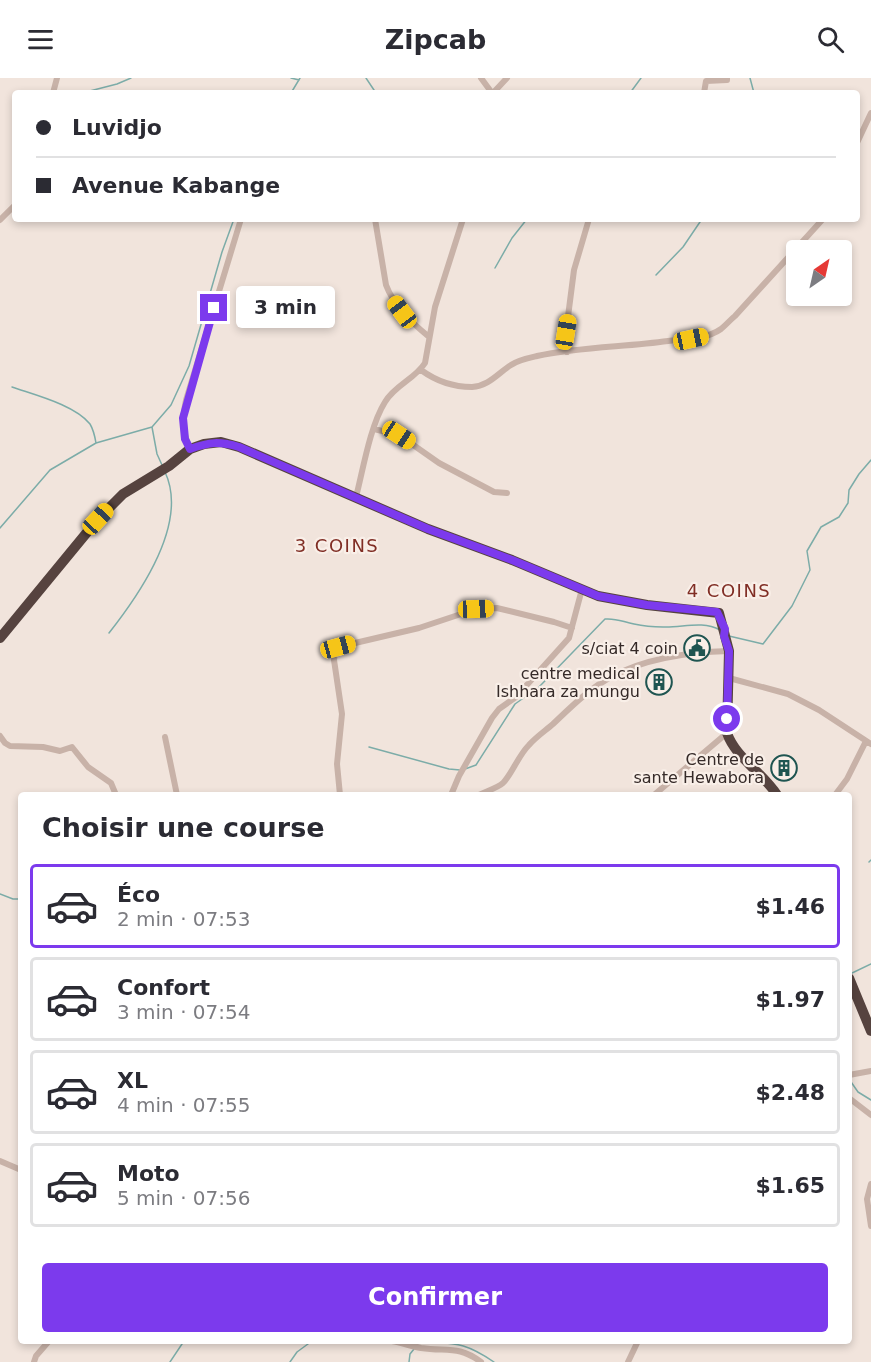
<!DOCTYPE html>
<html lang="fr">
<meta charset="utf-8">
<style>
:root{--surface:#fff;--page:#f2f2f3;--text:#2b2b33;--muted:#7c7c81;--line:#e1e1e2;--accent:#7c3aed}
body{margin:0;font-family:"DejaVu Sans",sans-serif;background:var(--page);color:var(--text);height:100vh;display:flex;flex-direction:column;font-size:22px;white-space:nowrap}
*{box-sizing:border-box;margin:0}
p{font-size:20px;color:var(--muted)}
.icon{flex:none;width:33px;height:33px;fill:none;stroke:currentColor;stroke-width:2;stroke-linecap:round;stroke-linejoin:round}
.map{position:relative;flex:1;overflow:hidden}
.sheet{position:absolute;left:18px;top:714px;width:834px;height:552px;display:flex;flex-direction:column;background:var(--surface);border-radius:6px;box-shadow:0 3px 9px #0003}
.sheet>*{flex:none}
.banner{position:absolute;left:12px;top:12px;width:848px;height:132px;border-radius:6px;box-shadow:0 3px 9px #0003;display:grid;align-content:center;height:132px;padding:0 24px;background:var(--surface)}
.needle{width:39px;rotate:34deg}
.controls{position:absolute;left:786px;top:162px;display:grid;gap:12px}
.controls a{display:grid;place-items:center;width:66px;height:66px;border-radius:6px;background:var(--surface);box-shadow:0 3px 9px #0003;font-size:30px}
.end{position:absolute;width:27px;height:27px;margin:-14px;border:8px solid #7c3aed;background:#fff;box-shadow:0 0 0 3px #fff}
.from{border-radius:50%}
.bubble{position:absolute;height:42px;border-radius:6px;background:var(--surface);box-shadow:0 3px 9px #0003;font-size:20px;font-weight:600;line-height:42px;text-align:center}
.car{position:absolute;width:18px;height:36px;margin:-18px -9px;border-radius:8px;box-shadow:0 0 4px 2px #0007;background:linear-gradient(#f5c518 24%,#345 0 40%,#f5c518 0 76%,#345 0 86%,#f5c518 0)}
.banner b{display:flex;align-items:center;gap:21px;height:57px;font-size:22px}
.banner b+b{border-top:2px solid var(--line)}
.banner i{width:15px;height:15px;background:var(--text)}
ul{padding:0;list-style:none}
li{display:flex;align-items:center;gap:18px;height:84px;margin:0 12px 9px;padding:0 12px;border:3px solid var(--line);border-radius:6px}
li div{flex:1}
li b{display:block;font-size:22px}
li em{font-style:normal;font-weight:600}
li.on{border-color:var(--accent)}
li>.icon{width:54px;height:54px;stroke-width:1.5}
h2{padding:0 24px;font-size:27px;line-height:72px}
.primary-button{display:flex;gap:12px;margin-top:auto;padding:12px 24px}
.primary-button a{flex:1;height:69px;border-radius:6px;background:var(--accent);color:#fff;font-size:24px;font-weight:600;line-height:69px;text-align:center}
header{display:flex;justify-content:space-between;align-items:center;height:78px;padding:0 24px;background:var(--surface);font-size:27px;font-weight:600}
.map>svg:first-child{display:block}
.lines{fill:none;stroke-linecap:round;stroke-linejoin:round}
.stream{stroke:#7caca8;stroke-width:1.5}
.street{stroke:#c8b2a8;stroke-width:6}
.highway{stroke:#56433f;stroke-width:10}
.route{stroke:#7c3aed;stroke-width:8}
.labels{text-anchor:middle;stroke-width:4.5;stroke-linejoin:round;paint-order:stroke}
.poi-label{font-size:16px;fill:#352a28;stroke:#f9efe8;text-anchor:end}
.neighbourhood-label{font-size:18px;letter-spacing:1.5px;fill:#802e25;stroke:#f9efe8}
</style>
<header><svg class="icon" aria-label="menu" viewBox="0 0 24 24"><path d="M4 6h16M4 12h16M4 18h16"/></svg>Zipcab<svg class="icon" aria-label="search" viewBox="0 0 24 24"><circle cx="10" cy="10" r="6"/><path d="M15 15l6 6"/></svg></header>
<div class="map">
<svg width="871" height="1284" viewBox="0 0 871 1284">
<rect width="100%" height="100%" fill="#f1e4dc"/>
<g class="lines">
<path class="stream" d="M291 0 299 2
M366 0 376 15
M750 0 754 15
M82 15 117 6 131 0
M291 15 300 0
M630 15 641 0
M495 190 512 160 527 141
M656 197 683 169 702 141
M12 309C35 317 75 327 90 346 93 351 95 359 96 365
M152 349 157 376 162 387
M0 450 50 392 96 365 152 349 171 327 189 288 222 174 234 141
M109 555C139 517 189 445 165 394
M729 558 763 566 792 528 810 492 807 473 821 449 839 439 848 425 849 412 859 396 871 382
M369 669 449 691 460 692
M465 691 476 687 515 626 539 609 605 541C617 540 623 544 634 546 643 548 653 549 663 549 682 550 702 542 720 552
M869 784 871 782
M0 816 13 821H21
M850 896 871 886
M849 1001 858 1014 871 1022
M420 1263C455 1266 463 1263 494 1284
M170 1284 184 1263
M290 1284 297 1274 312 1263
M409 1284 410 1276 414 1271"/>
<path class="street" d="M481 0 492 15
M53 15 57 0
M493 15 507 0
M704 15 706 3 727 2V0
M856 67 871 35
M375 141 386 207C394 228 411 244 428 258
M0 142 15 127
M567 274 566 254 574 192 589 141
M421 292C436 303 453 309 472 309 489 308 498 295 511 287 518 282 528 280 537 278 580 269 625 269 668 263 685 261 707 261 721 251 726 247 730 242 735 238L823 141
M374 351 399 357 439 385 494 414 507 415
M190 371C182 354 182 341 186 322L241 141
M356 419C363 392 370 348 385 324 395 307 415 301 425 285L435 229 463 141
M729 600 788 616 819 632 871 666
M0 658 5 665 10 668 43 669 60 673 72 669 88 689 111 705 116 717
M165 659 177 717
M340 717 337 686 342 636 334 582 335 573 338 569 419 550 476 531 497 530 554 544 572 550
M451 717 459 698 492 640 499 631 516 619 569 560 582 511
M479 717C487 713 497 710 503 705 512 696 518 678 529 667 536 659 545 653 553 646 571 629 591 609 613 598 647 580 691 574 729 573
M654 717 727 655
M835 717 847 701 866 663
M849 997 871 993
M849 1020 871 1037
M0 1083 21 1092
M871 1106 867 1121 871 1148
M392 1263C402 1265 411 1268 421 1270 447 1274 458 1267 481 1284
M34 1284 36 1278 49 1263
M628 1284 638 1263"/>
<path class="highway" d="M0 560 98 441 123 416 169 388 190 371 204 366 221 364 239 369 428 451 512 482 598 518 647 527 719 535 729 573 727 655C735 679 763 695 777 717
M849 900 871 953"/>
</g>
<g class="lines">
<path class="route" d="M214 230 183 340 185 361 190 371C210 364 219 363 239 369L428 451 512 482 598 518 647 527 717 534 725 551 724 558 729 573 727 641"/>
</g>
<defs>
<g id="civic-ring" transform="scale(1.35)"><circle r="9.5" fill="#f9efe8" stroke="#1f5551" stroke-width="1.5"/><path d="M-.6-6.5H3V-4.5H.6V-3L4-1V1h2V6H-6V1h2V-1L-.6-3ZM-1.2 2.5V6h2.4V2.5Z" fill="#1f5551"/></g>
<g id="building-ring" transform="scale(1.35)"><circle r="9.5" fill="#f9efe8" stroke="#1f5551" stroke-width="1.5"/><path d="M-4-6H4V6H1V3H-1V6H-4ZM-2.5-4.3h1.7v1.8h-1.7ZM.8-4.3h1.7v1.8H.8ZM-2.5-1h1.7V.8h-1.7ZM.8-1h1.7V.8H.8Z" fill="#1f5551"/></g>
</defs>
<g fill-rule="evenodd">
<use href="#civic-ring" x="697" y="570"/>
<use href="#building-ring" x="659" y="604"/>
<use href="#building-ring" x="784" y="690"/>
</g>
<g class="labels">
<g class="poi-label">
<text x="678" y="576">s/ciat 4 coin</text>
<text x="640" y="601">centre medical<tspan x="640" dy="18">Ishhara za mungu</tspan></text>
<text x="764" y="687">Centre de<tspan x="764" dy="18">sante Hewabora</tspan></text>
</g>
<g class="neighbourhood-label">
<text x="337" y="474">3 COINS</text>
<text x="729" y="519">4 COINS</text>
</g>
</g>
</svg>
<div class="controls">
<a><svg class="needle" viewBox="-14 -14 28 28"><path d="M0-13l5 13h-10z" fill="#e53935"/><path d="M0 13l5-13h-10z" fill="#7c7c81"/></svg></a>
</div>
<i class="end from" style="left:727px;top:641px"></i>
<i class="end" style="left:214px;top:230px"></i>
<div class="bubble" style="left:236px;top:208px;width:99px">3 min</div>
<i class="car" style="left:402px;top:234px;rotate:323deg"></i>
<i class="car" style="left:566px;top:254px;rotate:9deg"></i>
<i class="car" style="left:691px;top:261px;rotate:78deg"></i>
<i class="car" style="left:399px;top:357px;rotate:123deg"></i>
<i class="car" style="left:98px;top:441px;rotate:43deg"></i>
<i class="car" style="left:476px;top:531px;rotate:88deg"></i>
<i class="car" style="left:338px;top:569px;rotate:75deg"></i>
<div class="banner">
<b><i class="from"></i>Luvidjo</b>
<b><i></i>Avenue Kabange</b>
</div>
<section class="sheet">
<h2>Choisir une course</h2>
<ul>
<li class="on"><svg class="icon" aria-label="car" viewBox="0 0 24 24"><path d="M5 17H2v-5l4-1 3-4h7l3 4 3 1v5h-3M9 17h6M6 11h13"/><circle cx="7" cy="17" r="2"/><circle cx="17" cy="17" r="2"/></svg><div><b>Éco</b><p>2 min · 07:53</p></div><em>$1.46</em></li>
<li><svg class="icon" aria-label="car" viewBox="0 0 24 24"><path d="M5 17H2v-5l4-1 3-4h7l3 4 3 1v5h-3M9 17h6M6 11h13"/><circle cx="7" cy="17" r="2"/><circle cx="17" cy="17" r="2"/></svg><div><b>Confort</b><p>3 min · 07:54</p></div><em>$1.97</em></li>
<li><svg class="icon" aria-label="car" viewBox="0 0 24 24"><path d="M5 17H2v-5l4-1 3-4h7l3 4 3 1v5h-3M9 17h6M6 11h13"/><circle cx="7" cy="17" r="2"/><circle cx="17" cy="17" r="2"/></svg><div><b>XL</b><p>4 min · 07:55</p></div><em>$2.48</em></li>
<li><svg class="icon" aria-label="car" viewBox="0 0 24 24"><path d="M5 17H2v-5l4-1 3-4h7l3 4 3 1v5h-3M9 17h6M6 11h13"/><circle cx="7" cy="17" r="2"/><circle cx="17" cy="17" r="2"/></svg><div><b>Moto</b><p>5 min · 07:56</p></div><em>$1.65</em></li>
</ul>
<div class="primary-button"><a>Confirmer</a></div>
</section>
</div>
